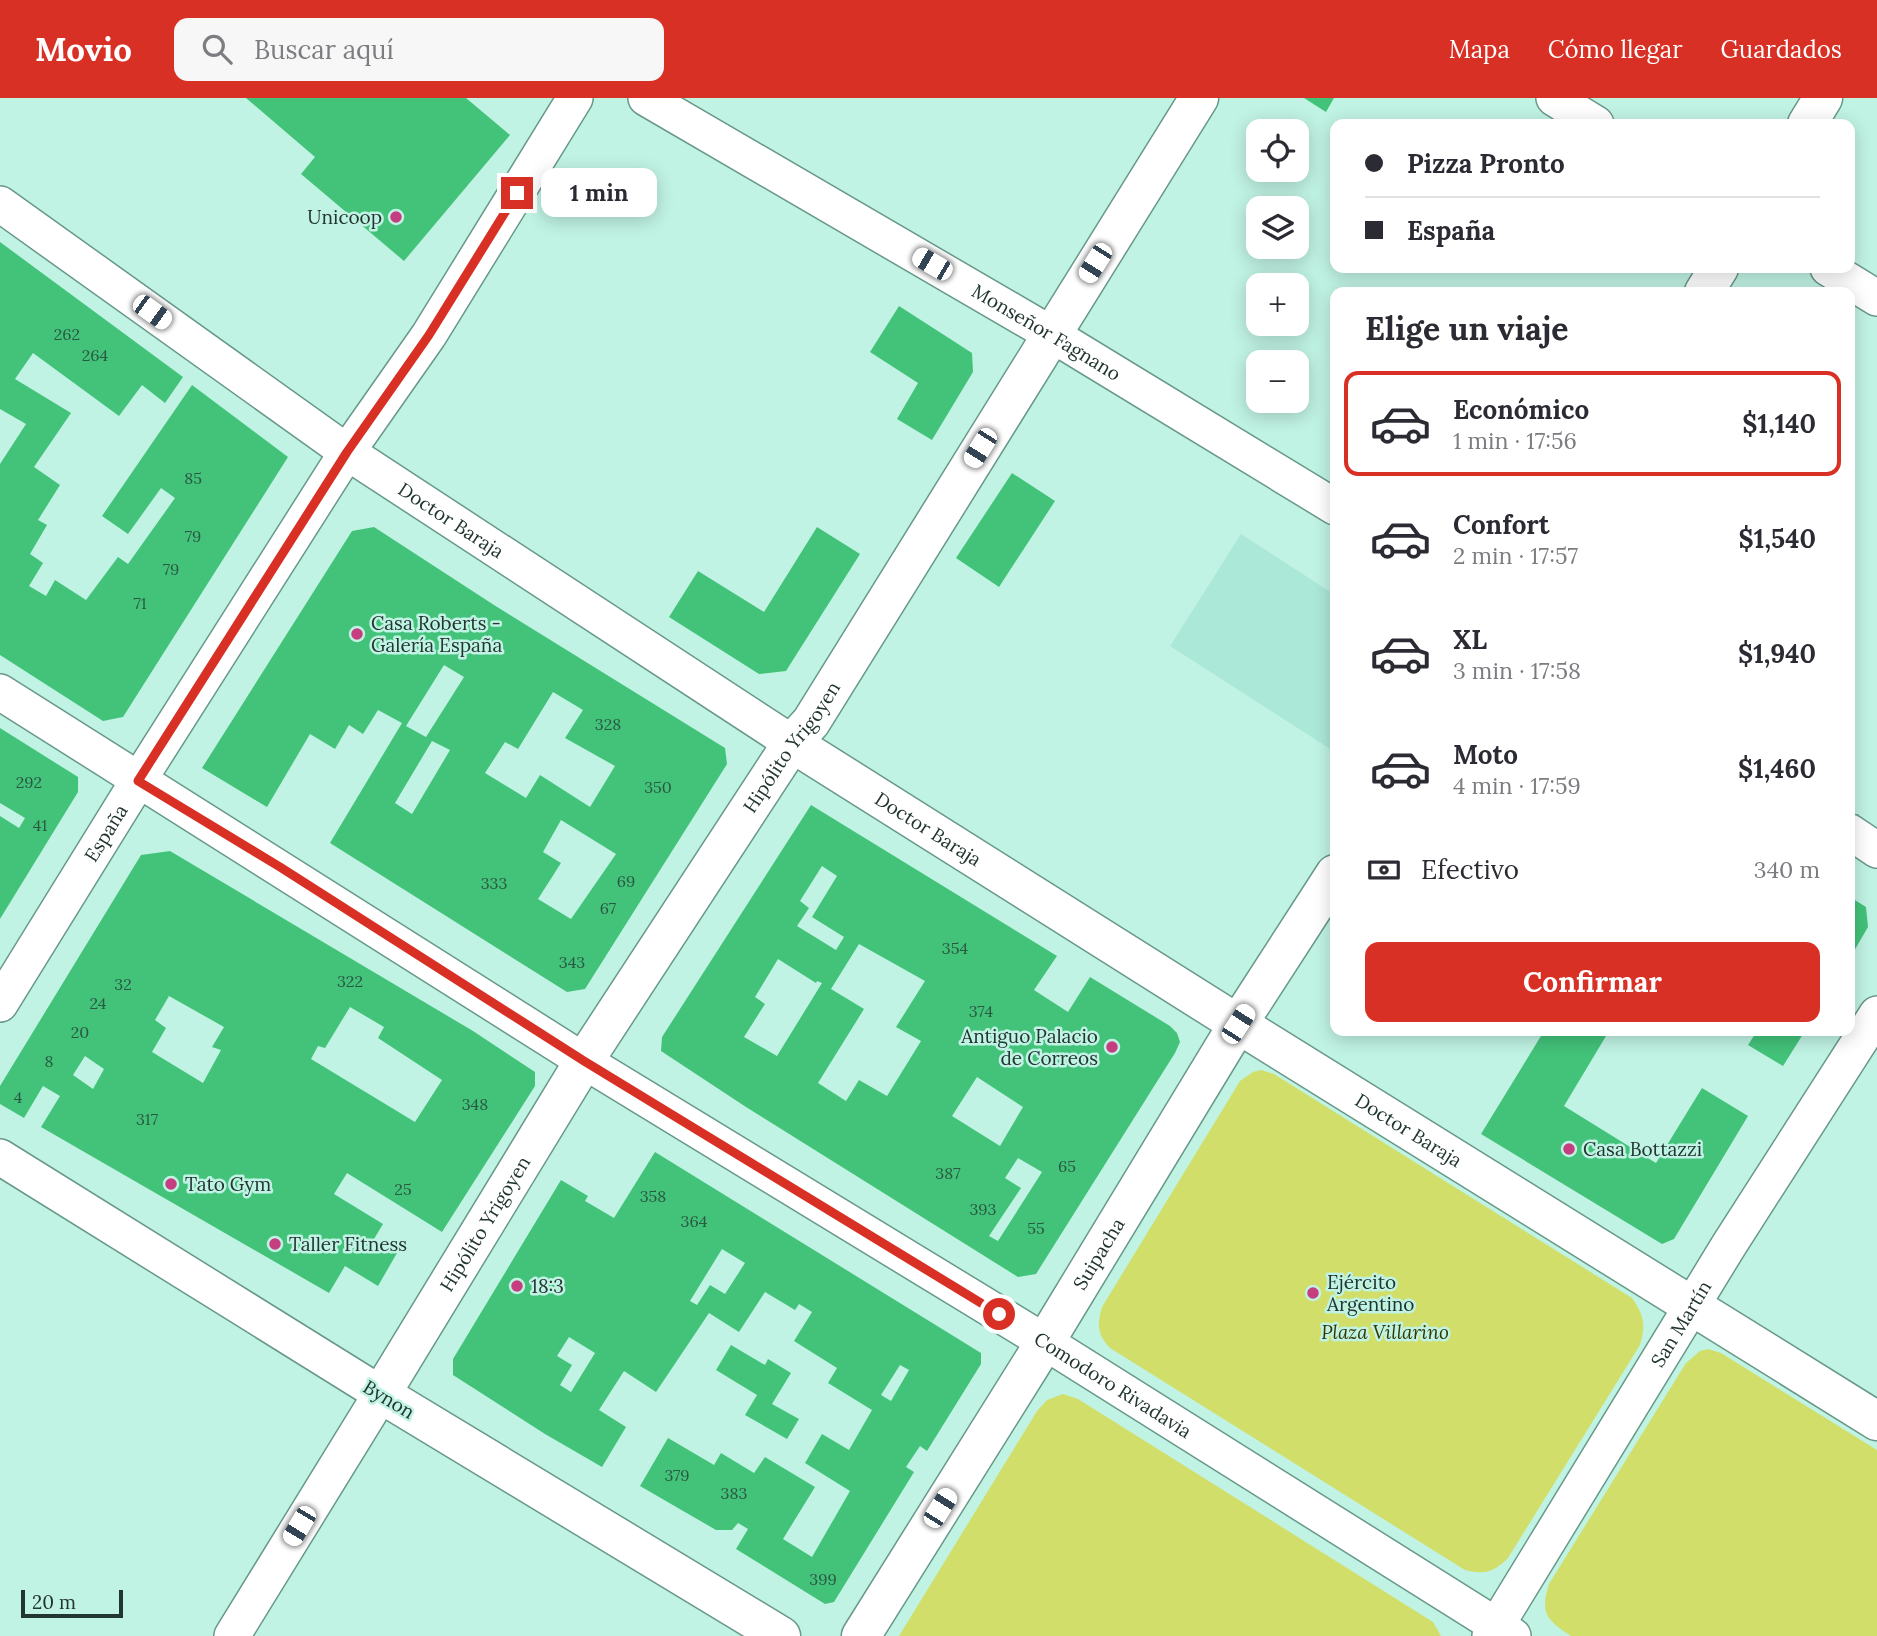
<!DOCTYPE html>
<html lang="es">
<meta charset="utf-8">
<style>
:root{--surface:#fff;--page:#f7f7f7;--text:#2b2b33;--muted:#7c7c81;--line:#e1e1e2;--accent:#d93025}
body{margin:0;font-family:Lora,serif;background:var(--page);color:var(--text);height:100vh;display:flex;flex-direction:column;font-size:26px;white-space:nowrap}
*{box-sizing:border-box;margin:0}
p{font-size:23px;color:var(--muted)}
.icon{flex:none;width:38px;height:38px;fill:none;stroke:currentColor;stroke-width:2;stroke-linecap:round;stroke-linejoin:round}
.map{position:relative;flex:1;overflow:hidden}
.details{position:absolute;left:1330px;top:189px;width:525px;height:749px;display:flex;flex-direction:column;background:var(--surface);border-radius:14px;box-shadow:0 4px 18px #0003}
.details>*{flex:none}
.hud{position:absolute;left:1330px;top:21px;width:525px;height:154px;border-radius:14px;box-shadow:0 4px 18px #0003;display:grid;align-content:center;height:154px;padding:0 35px;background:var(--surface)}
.fabs{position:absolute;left:1246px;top:21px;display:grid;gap:14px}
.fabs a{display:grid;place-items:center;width:63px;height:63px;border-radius:14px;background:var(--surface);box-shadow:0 4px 18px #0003;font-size:35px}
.scale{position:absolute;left:21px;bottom:18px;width:102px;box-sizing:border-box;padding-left:7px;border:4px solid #223630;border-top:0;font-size:19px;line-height:24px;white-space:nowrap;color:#223630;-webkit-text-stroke:5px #c0f3e4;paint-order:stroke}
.end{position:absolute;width:32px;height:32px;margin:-16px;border:9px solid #d93025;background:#fff;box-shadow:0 0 0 4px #fff}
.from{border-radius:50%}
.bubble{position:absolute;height:49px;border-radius:14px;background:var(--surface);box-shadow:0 4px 18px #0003;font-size:23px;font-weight:700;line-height:49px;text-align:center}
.car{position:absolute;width:21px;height:42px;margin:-21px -10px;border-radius:9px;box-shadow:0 0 5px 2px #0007;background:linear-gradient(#fff 24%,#345 0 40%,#fff 0 76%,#345 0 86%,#fff 0)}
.hud b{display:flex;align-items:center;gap:24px;height:66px;font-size:26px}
.hud b+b{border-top:2px solid var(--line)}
.hud i{width:18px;height:18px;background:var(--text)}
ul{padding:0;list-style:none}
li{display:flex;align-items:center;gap:21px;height:105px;margin:0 14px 10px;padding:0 21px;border:4px solid transparent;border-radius:14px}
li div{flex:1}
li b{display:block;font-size:26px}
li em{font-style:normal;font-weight:700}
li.active{border-color:var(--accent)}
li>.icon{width:63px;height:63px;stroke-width:1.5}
h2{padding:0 35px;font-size:32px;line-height:84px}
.pay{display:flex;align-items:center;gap:18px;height:77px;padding:0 35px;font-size:26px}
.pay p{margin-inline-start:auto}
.primary-button{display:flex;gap:14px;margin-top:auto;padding:14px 35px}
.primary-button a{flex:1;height:80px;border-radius:14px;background:var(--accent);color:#fff;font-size:28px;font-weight:700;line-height:80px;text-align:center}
header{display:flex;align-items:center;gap:42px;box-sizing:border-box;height:98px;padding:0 35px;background:var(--accent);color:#fff}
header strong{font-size:33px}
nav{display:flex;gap:38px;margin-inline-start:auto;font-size:24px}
.search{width:490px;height:63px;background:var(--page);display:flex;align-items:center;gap:18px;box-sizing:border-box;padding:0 24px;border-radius:14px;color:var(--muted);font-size:26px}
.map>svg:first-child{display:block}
.built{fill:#ace8d7}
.green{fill:#d1de69}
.building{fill:#43c37a;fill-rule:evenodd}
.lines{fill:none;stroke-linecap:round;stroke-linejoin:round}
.street-casing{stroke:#68988a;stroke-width:38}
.secondary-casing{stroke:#68988a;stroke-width:41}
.street{stroke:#fff;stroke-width:35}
.secondary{stroke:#fff;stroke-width:38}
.route{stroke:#d93025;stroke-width:9}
.poi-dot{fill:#c53e7f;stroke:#c0f3e4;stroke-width:2.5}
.labels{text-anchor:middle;stroke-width:5;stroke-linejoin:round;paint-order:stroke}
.number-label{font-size:16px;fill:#2a5942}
.poi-label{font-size:19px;fill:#223630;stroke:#c0f3e4;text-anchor:start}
.street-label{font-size:19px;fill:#223630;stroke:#c0f3e4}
.park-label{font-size:19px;font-style:italic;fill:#343800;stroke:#c0f3e4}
</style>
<header>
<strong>Movio</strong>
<div class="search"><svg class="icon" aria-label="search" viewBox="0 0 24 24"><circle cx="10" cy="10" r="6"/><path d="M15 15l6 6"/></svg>Buscar aquí</div>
<nav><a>Mapa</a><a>Cómo llegar</a><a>Guardados</a></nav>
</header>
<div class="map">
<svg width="1877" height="1538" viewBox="0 0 1877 1538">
<rect width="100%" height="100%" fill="#c0f3e4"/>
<path class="built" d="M1241 436 1335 497V654L1170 548Z"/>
<path class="green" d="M1261 972 1274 976 1632 1200C1644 1217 1646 1227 1640 1247L1508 1460C1494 1474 1485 1477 1465 1472L1110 1250C1097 1237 1097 1226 1102 1209L1240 983 1253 974Z
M1708 1251 1721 1255 1877 1352V1538H1571C1546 1522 1540 1515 1549 1486L1686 1265 1700 1253Z
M1063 1296 1078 1301 1433 1524 1441 1538H899L1037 1313 1047 1302Z"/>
<path class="building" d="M246 0H466L510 37 404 163 301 76 315 59Z
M1304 0H1334L1326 14Z
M0 144 183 279 165 305 142 287 119 318 33 255 15 281 71 315 34 369 60 387 38 422 47 427 30 456 43 465 29 488 46 498 55 482 86 502 118 459 128 466 175 400 161 390 128 436 102 418 192 287 288 359 123 619 103 623 0 557V366L26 326 0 311Z
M899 208 972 255 973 274 932 342 897 321 918 285 870 254Z
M1012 375 1055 403 999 489 956 460Z
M374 429 494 507 725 650 727 666 585 891 567 894 330 745 402 625 378 612 363 636 349 627 335 651 310 636 267 709 202 670 352 433ZM444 567 464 579 426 639 406 628ZM553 594 583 612 565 640 615 668 590 709 540 677 526 700 485 675 505 644 518 651ZM432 643 450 652 412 716 395 705ZM561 722 616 756 571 821 538 801 561 765 543 754Z
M817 429 860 456 786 573 759 576 669 519 698 473 764 514Z
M0 630 78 679V694L0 821V718L19 730 25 720 0 705Z
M811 707 1057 858 1034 892 1068 914 1090 879 1170 928 1177 935 1180 944 1175 955 1036 1176 1018 1179 746 1009 661 953 662 939ZM822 768 837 778 812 819 844 839 836 852 797 828 809 810 800 803ZM859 846 925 883 896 929 921 943 887 998 859 982 846 1003 818 985 864 911 831 891ZM778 861 816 885 817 883 822 885 777 958 744 939 765 906 755 899ZM977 979 1023 1009 1000 1048 952 1018ZM1018 1060 1042 1074 998 1143 989 1138 1021 1090 1005 1080Z
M170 753 473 933 535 974V988L442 1134 347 1075 334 1096 383 1126 374 1141 397 1155 378 1188 345 1168 329 1195 41 1029 60 998 43 988 24 1020 0 1006V988L141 757ZM169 898 224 929 212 949 221 952 203 985 152 954 166 930 155 922ZM350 909 384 929 378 940 442 982 415 1024 311 961 318 948 325 950ZM85 958 104 971 93 991 73 977Z
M1850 799 1866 809 1868 829 1850 860Z
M1544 933H1609L1564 1008 1656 1065 1702 990 1748 1018 1674 1141 1662 1146 1481 1036Z
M1757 933H1805L1783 968 1748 947Z
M655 1054 981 1255V1266L927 1353 920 1348 906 1369 914 1374 834 1504 825 1506 736 1451 748 1431 738 1425 732 1432H716L640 1388 668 1340 714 1367 721 1355 754 1375 765 1359 815 1389 783 1441 812 1459 850 1393 805 1365 822 1336 849 1352 872 1312 828 1285 837 1270 794 1243 812 1214 799 1206 795 1212 765 1194 739 1234 709 1215 656 1294 624 1273 599 1312 626 1329 602 1369 545 1336 453 1277V1261L561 1082 588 1098 585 1103 614 1120ZM722 1151 745 1165 725 1196 710 1187 697 1207 690 1203ZM569 1239 595 1255 571 1294 560 1287 572 1267 557 1258ZM900 1267 909 1272 891 1303 881 1297Z
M731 1247 765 1267 768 1261 791 1275 772 1306 799 1321 787 1341 745 1317 757 1297 716 1272Z"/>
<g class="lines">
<g class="street-casing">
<g id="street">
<path id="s1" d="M646 0 1051 236 1335 409"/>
<path d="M1554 0 1596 26"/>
<path id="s2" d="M0 106 347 354 792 645"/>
<path d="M1828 170 1877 200"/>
<path id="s3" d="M0 594 584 963 1045 1244 1513 1538"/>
<path d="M1850 734 1877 752"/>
<path id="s4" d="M0 906 138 683 347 354 429 237 575 0"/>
<path d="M0 1059 381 1296 232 1538"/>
<path id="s5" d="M1490 1538 1729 1147 1877 916"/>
</g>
</g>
<g class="secondary-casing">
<g id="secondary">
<path d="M1807 26 1823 0"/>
<path d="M1704 194 1719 170"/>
<path id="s6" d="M792 645 1238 926 1877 1323"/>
<path id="s7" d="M781 1538 381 1296 584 963 792 645 811 624 1199 0"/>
<path id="s8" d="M861 1538 1045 1244 1238 926 1335 776"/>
</g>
</g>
<use href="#street" class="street"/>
<use href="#secondary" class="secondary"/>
</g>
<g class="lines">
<path class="route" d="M517 95 429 237 347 354 138 683 280 769 584 963 999 1216"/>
</g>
<g class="poi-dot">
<circle cx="396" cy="119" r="7"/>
<circle cx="357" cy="536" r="7"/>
<circle cx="1112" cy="949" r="7"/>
<circle cx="1569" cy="1051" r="7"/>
<circle cx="171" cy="1086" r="7"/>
<circle cx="275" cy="1146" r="7"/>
<circle cx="517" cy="1188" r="7"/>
<circle cx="1313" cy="1195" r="7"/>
</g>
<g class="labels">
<g class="number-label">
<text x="67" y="242">262</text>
<text x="95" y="263">264</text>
<text x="193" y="386">85</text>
<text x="193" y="444">79</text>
<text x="171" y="477">79</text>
<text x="140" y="511">71</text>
<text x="608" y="632">328</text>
<text x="29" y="690">292</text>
<text x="658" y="695">350</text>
<text x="40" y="733">41</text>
<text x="626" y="789">69</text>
<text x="494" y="791">333</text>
<text x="608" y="816">67</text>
<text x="955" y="856">354</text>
<text x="572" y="870">343</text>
<text x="350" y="889">322</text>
<text x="123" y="892">32</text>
<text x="98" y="911">24</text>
<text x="981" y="919">374</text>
<text x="80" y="940">20</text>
<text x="49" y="969">8</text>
<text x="18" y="1005">4</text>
<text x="475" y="1012">348</text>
<text x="147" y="1027">317</text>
<text x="1067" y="1074">65</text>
<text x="948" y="1081">387</text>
<text x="403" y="1097">25</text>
<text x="653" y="1104">358</text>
<text x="983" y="1117">393</text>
<text x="694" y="1129">364</text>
<text x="1036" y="1136">55</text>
<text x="677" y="1383">379</text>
<text x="734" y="1401">383</text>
<text x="823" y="1487">399</text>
</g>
<g class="poi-label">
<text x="382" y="126" text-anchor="end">Unicoop</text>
<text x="371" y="532">Casa Roberts -<tspan x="371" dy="22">Galería España</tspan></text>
<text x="1098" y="945" text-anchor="end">Antiguo Palacio<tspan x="1098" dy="22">de Correos</tspan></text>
<text x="1583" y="1058">Casa Bottazzi</text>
<text x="185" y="1093">Tato Gym</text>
<text x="289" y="1153">Taller Fitness</text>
<text x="1327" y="1191">Ejército<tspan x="1327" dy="22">Argentino</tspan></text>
<text x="531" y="1195">18:3</text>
</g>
<g class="street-label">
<text dy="7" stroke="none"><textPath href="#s1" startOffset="464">Monseñor Fagnano</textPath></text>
<text dy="7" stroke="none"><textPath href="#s2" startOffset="551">Doctor Baraja</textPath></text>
<text dy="7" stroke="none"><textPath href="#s7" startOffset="1234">Hipólito Yrigoyen</textPath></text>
<text dy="7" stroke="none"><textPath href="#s6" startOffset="161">Doctor Baraja</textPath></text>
<text dy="7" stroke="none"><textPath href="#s4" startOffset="201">España</textPath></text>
<text dy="7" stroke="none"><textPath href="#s6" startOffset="728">Doctor Baraja</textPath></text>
<text dy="7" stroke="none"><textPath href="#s7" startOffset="667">Hipólito Yrigoyen</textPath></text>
<text dy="7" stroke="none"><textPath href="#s8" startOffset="450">Suipacha</textPath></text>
<text dy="7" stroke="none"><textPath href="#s5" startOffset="366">San Martín</textPath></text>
<text dy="7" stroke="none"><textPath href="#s3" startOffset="1311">Comodoro Rivadavia</textPath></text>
<text transform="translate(389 1301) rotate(31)" y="7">Bynon</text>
</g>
<g class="park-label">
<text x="1385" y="1241">Plaza Villarino</text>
</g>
</g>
</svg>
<div class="fabs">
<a><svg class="icon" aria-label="locate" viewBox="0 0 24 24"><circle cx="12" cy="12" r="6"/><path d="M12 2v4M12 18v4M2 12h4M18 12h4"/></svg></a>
<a><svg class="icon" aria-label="layers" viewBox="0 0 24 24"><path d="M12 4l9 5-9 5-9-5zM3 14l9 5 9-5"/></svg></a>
<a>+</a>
<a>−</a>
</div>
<div class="scale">20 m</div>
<i class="end from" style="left:999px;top:1216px"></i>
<i class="end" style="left:517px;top:95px"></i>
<div class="bubble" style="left:541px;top:70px;width:116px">1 min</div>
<i class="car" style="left:1095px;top:165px;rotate:212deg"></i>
<i class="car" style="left:932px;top:166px;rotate:300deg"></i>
<i class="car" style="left:152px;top:214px;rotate:126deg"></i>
<i class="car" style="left:980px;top:350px;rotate:212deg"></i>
<i class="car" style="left:1238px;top:926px;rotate:33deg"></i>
<i class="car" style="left:940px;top:1410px;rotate:32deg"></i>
<i class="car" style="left:299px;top:1428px;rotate:211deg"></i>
<div class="hud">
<b><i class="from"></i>Pizza Pronto</b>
<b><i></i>España</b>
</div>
<section class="details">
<h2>Elige un viaje</h2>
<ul>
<li class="active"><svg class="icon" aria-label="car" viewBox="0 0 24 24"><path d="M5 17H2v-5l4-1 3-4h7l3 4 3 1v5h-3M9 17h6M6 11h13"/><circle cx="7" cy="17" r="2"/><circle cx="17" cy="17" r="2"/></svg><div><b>Económico</b><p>1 min · 17:56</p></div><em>$1,140</em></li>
<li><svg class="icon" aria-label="car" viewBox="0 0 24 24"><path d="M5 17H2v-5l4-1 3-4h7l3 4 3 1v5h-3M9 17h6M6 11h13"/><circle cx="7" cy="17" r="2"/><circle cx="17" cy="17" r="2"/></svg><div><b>Confort</b><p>2 min · 17:57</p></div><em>$1,540</em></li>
<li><svg class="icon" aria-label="car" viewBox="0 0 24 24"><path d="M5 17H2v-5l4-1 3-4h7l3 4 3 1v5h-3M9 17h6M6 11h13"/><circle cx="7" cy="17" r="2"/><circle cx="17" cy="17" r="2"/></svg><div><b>XL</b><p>3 min · 17:58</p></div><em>$1,940</em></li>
<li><svg class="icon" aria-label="car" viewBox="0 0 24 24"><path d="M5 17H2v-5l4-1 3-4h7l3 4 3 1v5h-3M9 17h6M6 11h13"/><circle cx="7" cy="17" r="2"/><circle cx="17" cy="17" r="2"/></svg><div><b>Moto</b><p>4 min · 17:59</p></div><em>$1,460</em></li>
</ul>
<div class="pay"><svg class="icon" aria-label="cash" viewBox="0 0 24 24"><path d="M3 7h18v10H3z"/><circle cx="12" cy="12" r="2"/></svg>Efectivo<p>340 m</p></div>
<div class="primary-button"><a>Confirmar</a></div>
</section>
</div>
